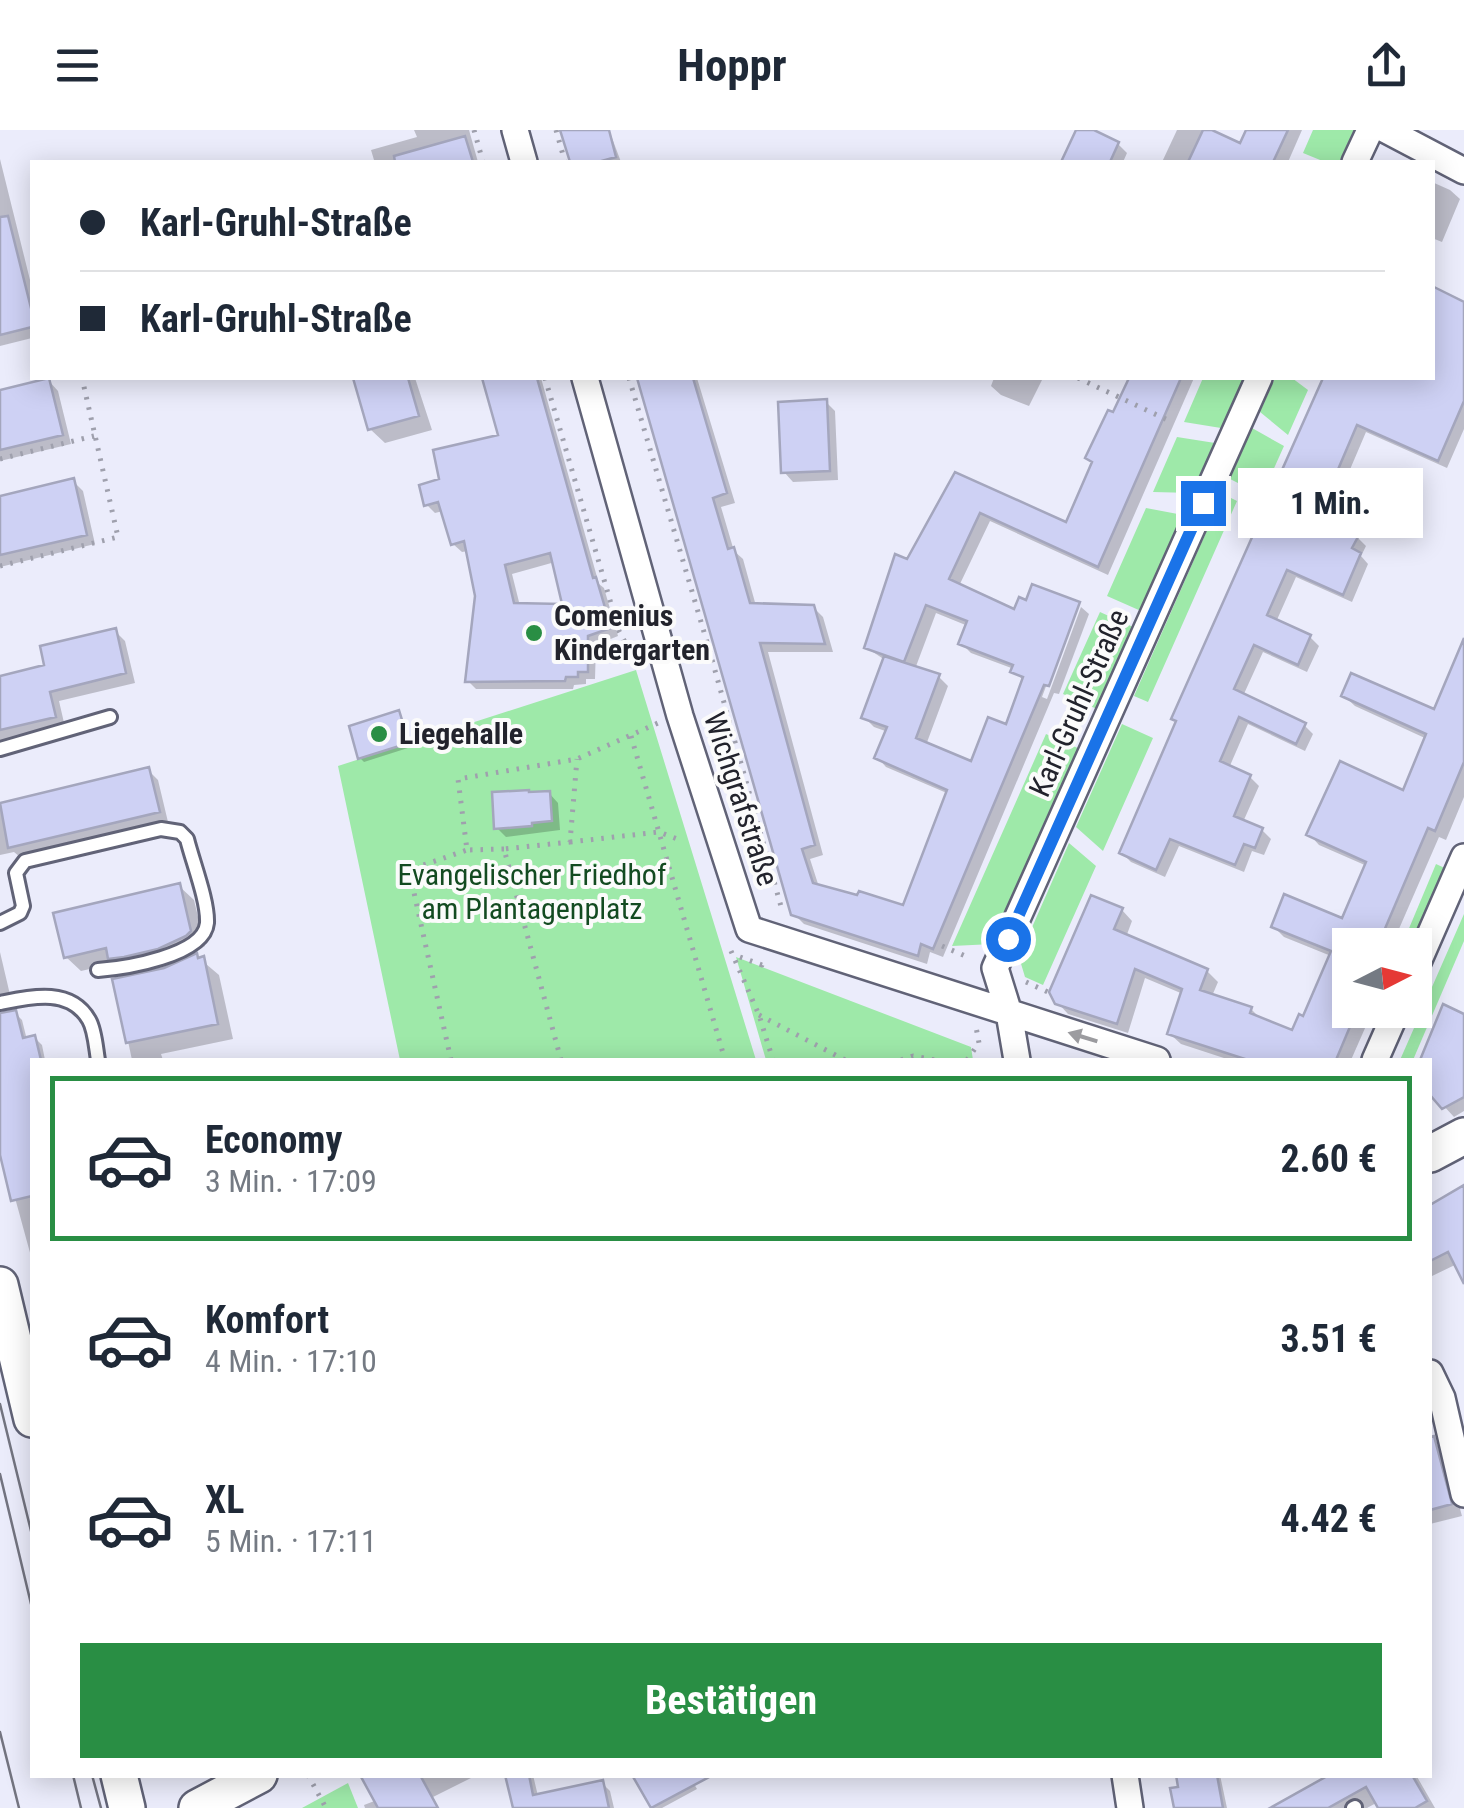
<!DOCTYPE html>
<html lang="de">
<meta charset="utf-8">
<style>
:root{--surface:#fff;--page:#f6f6f7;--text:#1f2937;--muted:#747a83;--line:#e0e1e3;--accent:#298e44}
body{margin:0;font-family:"Roboto Condensed",sans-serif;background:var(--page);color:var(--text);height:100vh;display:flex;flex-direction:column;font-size:38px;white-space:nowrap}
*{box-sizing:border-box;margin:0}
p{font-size:32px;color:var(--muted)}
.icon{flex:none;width:55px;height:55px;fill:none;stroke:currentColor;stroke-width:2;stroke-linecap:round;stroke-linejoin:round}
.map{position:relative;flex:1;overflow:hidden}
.side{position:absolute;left:30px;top:928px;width:1402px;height:720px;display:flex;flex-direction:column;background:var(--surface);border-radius:0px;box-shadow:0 5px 25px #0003}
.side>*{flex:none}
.hud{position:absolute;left:30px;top:30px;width:1405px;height:220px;border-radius:0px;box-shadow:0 5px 25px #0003;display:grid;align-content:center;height:220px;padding:0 50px;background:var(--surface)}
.needle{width:65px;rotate:84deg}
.fabs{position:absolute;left:1332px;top:798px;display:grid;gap:20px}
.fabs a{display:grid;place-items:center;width:100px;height:100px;border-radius:0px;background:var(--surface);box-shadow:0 5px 25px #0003;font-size:50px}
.end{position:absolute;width:45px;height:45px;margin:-22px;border:12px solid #1a73e8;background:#fff;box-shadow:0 0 0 5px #fff}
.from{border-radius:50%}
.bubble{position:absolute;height:70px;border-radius:0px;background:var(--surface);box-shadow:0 5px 25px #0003;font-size:32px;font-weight:700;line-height:70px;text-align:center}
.hud b{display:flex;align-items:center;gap:35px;height:95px;font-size:38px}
.hud b+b{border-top:2px solid var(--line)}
.hud i{width:25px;height:25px;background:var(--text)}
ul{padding:18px 0 0;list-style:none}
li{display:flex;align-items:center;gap:30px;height:165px;margin:0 20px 15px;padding:0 30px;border:5px solid transparent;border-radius:0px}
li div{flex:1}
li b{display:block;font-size:38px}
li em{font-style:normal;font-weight:700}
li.current{border-color:var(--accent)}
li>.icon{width:90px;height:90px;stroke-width:1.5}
.button{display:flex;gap:20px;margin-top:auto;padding:20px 50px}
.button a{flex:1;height:115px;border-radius:0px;background:var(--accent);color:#fff;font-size:40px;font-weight:700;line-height:115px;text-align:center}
header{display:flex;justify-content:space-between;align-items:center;height:130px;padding:0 50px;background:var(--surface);font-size:45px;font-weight:700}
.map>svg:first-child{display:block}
.green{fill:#9ee9a9}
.shadow{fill:#0003;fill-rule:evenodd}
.building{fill:#ced1f4;stroke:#a4a6bd;stroke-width:2.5;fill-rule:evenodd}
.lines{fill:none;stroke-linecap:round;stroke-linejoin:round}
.lane-casing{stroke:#616377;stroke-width:18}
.street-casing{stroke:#616377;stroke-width:30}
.secondary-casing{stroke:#616377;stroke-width:40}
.path{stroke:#9fa0ad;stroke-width:5;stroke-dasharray:2.5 8;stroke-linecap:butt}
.lane{stroke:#fff;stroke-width:12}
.street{stroke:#fff;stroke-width:25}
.secondary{stroke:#fff;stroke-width:35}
.tram{stroke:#737480;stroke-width:2.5}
.oneway{fill:#9c9ca0}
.route{stroke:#1a73e8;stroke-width:12}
.poi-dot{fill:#298e44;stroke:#fbfbfb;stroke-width:4}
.labels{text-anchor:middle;stroke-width:8;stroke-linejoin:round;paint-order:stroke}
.poi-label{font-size:30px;font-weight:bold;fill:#22232c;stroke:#fbfbfb;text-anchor:start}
.street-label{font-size:30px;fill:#22232c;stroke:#fbfbfb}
.park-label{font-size:30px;fill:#134b21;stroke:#fbfbfb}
</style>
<header><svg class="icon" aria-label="menu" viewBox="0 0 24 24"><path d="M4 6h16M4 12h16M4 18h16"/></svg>Hoppr<svg class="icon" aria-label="share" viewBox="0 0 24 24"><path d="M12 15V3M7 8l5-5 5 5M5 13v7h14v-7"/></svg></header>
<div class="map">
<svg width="1464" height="1678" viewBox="0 0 1464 1678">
<rect width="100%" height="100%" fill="#ebecfb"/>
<path class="green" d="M1313 0H1354L1339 32H1325L1303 23Z
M1203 248 1243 249 1221 298 1184 292Z
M1275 248H1292L1308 260 1288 305 1260 282Z
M1252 298 1284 316 1262 365 1230 349Z
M1177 307 1215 313 1193 363 1153 362Z
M1223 364 1237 371 1148 572 1134 566Z
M1146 378 1183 385 1141 481 1107 466Z
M1100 482 1133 497 1097 579 1063 564Z
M636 540 756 930H400L338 636Z
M1122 594 1153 608 1103 721 1076 697Z
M1046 604 1080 619 993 814 952 816Z
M1069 713 1096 736 1043 855 1025 847 1019 827Z
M1436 734 1449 740 1444 762 1433 765 1411 815H1402Z
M1464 784V811L1413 930H1400Z
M736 827 971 917 973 930H766Z
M348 1653 358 1678H302Z"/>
<path class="shadow" d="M414 0H469L478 32H367L374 30 371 20 417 7Z
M563 0H609L621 32H572Z
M1078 0H1088L1118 14 1127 23 1123 32H1065Z
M1177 0H1206L1241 17 1249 0H1302L1288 32H1162Z
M0 29 32 158V208L0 216Z
M1432 52 1450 60 1460 69 1442 112 1432 108Z
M1464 175V299L1447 338 1366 302 1328 391 1357 407 1366 416 1361 426 1368 434 1352 472 1296 447 1276 492 1310 507 1319 516 1307 542 1263 522 1243 566 1304 595 1313 604 1305 621 1248 594 1229 638 1250 647 1259 656 1243 692 1262 700 1271 709 1264 725 1252 721 1244 742 1179 716 1165 747 1131 732 1122 723 1178 593 1174 589 1325 248H1432Z
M363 248H415L432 300 385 313 370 299 356 249Z
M484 248H541L599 454 604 458 618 506 596 515 595 549H586V554L574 555 573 559H476L468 551 477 466 468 421 462 422 453 414 443 381 435 383 427 375 442 351 501 307ZM555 432 565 477 520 476 512 444Z
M640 248H697L735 373 721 377 734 421 743 429 756 476 813 477 823 487 833 522H768L823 725 810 729 819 757 905 778 949 664 886 637 877 627 888 602 874 597 864 587 885 530 867 518 908 432 956 345 1067 395 1132 248H1194L1108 445 990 391 959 456 1016 482 1079 475 1080 476H1076L1042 567 1047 569 1081 477 1089 484 1059 564 1054 563 943 827 930 822 927 834 804 794 794 784ZM936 483 968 496 961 513 971 523 1014 539 1024 552 1007 597 972 634 926 615 948 556 938 546 915 539Z
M994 248H1043L1029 276 1001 265 991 256Z
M49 251 58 261 71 314 0 331V263Z
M826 272 835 281 838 350 793 352 784 342Z
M73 351 83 361 95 414 0 437V369Z
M115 501 125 511 135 553 59 571 65 597 0 612V548L47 537Z
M1464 516V667L1446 710 1439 707 1392 815H1350V880H1373L1351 930H1230L1181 914 1170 904 1183 864 1145 848 1128 903 1068 884 1057 872 1122 780 1132 791 1126 807 1207 841 1218 852 1212 866 1251 879 1263 891 1293 903 1304 889 1331 826 1284 807 1274 797 1344 791 1367 736 1319 715 1309 704 1404 663 1427 609 1355 576 1344 566 1435 583Z
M399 583 411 617 364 632 360 628Z
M148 640 158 650 168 692 20 727 14 722 0 725V675Z
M549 663 558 673 560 700 506 707 497 698Z
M179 756 194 770 205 816 193 823 219 845 233 909 161 924 163 930H132L115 850 164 840 179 834 178 831 125 842 116 833 81 841 66 827Z
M0 822 11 869 0 873Z
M15 883 22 890 27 910 35 908 42 915 45 930H32V1130L0 1013V885Z
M1464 886V981L1454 987 1430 961V930H1422Z
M1464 1059V1137L1459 1133 1430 1147V1078Z
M1438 1331 1450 1343 1462 1386 1430 1394V1333Z
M363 1645H477L433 1667 438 1678H365L364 1675 377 1670Z
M508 1645H533L538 1666 602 1653 610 1661 614 1678H516Z
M635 1645H689L697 1659 662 1678H653Z
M1178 1645H1220L1227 1678H1177L1180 1659Z
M1334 1645H1416L1435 1678H1381L1378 1672 1367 1678H1277Z"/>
<path class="building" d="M560 0H609L616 27 598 32H570Z
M1076 0H1094L1119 12 1110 32H1061Z
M1203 0H1212L1240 13 1246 0H1288L1274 30 1280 32H1188Z
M465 6 473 32H395L394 26Z
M8 86 32 182V197L0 205V87Z
M1432 156 1464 172V271L1438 331 1357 295 1319 384 1359 405 1352 418 1361 423 1343 465 1287 440 1267 485 1311 505 1298 535 1254 515 1234 559 1306 593 1296 614 1239 587 1220 631 1251 645 1234 686 1263 698 1255 718 1244 714 1235 735 1170 709 1156 740 1119 723 1176 591 1171 589 1323 248H1432Z
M49 248 63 305 0 320V260Z
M353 248H408L419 286 368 300Z
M482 248H537L593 448 596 447 611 498 588 506V542H578V547H566L565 551 465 552 475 466 464 411 451 415 438 372 424 376 419 355 439 349 433 320 498 305ZM550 423 562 474 514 473 505 435Z
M637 248H693L727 363 713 368 728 419 734 417 750 473 814 475 825 514 760 513 815 715 802 719 813 753 857 765 859 761 903 775 947 660 874 628 887 597 861 588 884 526 940 544 916 608 971 631 988 587 1006 594 1023 547 1010 542 1013 535 958 514 967 491 926 475 904 532 864 518 895 424 907 429 955 342 1066 392 1092 332 1085 328 1108 280 1113 282 1129 248H1181L1098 437 980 383 949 449 1014 479 1019 467 1026 470 1032 454 1080 472 1049 556 1044 555 933 819 921 814 918 826 791 785Z
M827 269 830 341 781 343 778 272Z
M74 348 87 405 0 425V366Z
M116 498 126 543 50 562 56 587 0 600V546L44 535 40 516Z
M1464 508V632L1435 701 1428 698 1378 815H1350V880H1357L1336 930H1248L1167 904 1182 859 1135 839 1117 894 1055 874 1049 862 1091 765 1123 778 1114 799 1208 839 1200 860 1252 877 1250 883 1292 900 1299 884 1303 886 1331 821 1271 797 1284 764 1342 788 1366 732 1306 705 1340 631 1403 660 1426 604 1341 566 1351 543 1434 579Z
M399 580 409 613 358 629 349 596Z
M149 637 160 682 8 718 0 673Z
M529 660V662L550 661 552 691 532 693V696L494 699 492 662Z
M180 753 191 801 186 806 158 819 124 827 108 829 106 818 64 828 53 783Z
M197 823 198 828 204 826 218 894 126 913 112 849 164 838Z
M1443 874 1464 884V967L1442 979 1430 965V930H1420Z
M16 880 23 908 35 905 41 930H32V1066L11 1071 0 1025V883Z
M1464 1055V1154L1448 1122 1430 1131V1075Z
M1434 1306 1452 1374 1430 1380V1307Z
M360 1645H420L438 1678H378Z
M505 1645H529L533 1665 603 1650 609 1678H513Z
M632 1645H713L651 1678Z
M1176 1645H1217L1223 1678H1174L1170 1658 1178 1657Z
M1329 1645H1412L1427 1671 1415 1678H1378L1366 1657 1328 1678H1270Z"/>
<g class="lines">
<g class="lane-casing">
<path id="lane" d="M0 619 110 587
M0 793 20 783 23 776 16 743 25 731 161 699 180 702 187 709C193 733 208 771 207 793 204 826 124 838 98 840
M0 873C30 867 70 857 89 890 95 900 96 919 98 930
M1353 1678 1355 1677"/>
</g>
<g class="street-casing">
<path id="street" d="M515 0 524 32
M1386 0 1464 41
M1355 32 1370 0
M585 248 680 586 749 799 1157 930
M1415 839 1464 727
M1017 930 1009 883 995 838 1259 248
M1375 930 1397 880
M1430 1243 1442 1268 1464 1364
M1125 1645 1130 1678"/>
</g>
<g class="secondary-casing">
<path id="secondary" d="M1430 1024 1464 1006
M0 1155 32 1289
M119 1645 127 1678
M197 1678 259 1645"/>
</g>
<path class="path" d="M474 0 483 32
M556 0 565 32
M545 248 619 501 635 531
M629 248 709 519 782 780
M1078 248 1172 292
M0 329 94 306
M0 436 118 407 82 248
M631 606 725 930
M570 712 659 702 680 710
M504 719 467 720 458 649 577 629 658 593
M942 816 970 828
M731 821 759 885 773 930
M740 827 762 835 764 830
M1026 852 1050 863
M759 885 845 930
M451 930 409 740 467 720
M561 930 504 719 570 712 577 629
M901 930 913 926 935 930
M967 930 979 913 976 897
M308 1645 326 1678"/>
<use href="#lane" class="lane"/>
<use href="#street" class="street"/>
<use href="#secondary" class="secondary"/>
<path class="tram" d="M0 1274 32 1405
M0 1344 32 1478
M0 1602 19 1678
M73 1645 81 1678
M92 1645 101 1678"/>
</g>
<defs><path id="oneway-solid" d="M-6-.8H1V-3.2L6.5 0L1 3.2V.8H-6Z" transform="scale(2.5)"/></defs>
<use class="oneway" href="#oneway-solid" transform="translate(1083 907) rotate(-163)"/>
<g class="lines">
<path class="route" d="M1008 809 1203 373"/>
</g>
<g class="poi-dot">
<circle cx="534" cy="503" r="10"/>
<circle cx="379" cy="604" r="10"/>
</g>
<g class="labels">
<g class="poi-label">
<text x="554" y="496">Comenius<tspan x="554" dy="34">Kindergarten</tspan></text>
<text x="399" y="614">Liegehalle</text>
</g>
<g class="street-label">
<text transform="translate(1079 573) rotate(-66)" y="10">Karl-Gruhl-Straße</text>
<text transform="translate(741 669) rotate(72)" y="10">Wichgrafstraße</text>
</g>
<g class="park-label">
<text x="532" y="755">Evangelischer Friedhof<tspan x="532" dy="34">am Plantagenplatz</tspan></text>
</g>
</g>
</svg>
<div class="fabs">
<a><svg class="needle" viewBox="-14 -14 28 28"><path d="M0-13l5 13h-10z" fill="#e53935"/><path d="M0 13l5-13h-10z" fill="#747a83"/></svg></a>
</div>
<i class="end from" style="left:1008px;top:809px"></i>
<i class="end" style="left:1203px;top:373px"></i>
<div class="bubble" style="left:1238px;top:338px;width:185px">1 Min.</div>
<div class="hud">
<b><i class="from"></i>Karl-Gruhl-Straße</b>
<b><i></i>Karl-Gruhl-Straße</b>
</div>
<section class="side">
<ul>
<li class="current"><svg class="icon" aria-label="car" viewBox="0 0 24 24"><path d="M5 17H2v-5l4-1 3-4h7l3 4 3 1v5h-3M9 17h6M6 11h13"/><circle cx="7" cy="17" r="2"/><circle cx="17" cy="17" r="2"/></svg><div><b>Economy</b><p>3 Min. · 17:09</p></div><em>2.60 €</em></li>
<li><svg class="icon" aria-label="car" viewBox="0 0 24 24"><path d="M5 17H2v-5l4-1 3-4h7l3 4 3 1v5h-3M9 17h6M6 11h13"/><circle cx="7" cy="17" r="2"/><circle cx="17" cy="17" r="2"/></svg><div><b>Komfort</b><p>4 Min. · 17:10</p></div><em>3.51 €</em></li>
<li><svg class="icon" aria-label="car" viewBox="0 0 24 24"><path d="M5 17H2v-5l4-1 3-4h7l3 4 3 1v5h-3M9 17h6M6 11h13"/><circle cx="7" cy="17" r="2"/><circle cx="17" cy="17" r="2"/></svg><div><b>XL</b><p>5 Min. · 17:11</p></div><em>4.42 €</em></li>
</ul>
<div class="button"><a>Bestätigen</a></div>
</section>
</div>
